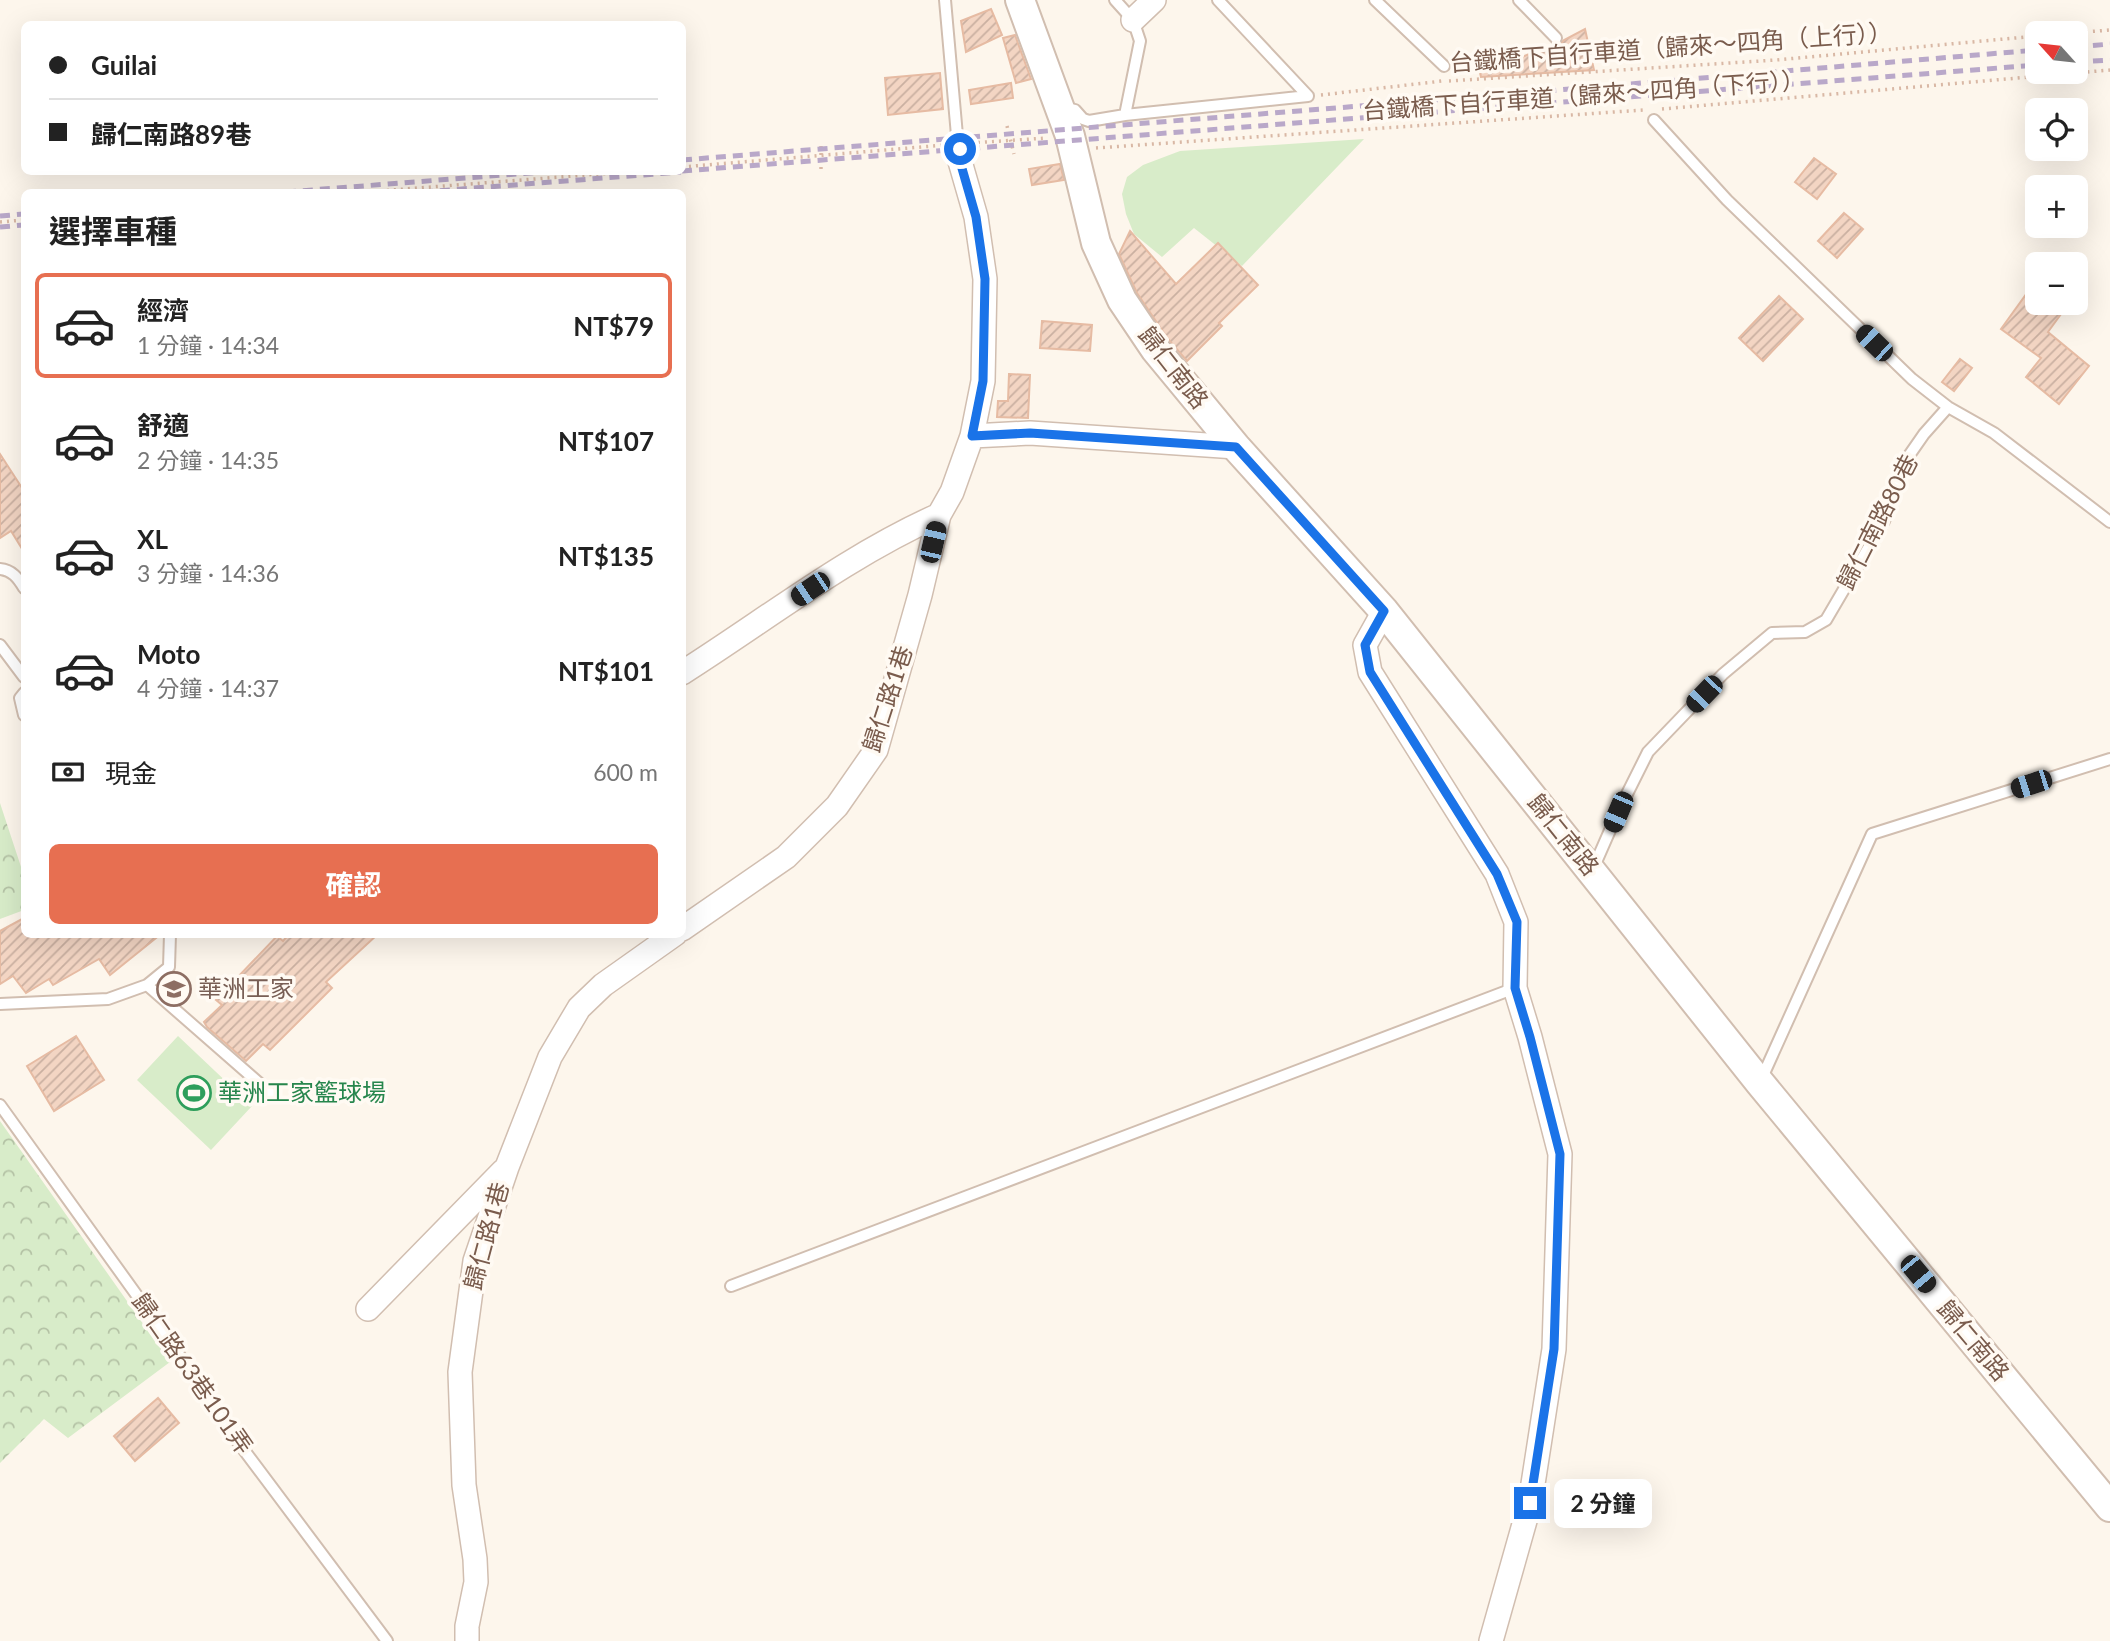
<!DOCTYPE html>
<html lang="zh-TW">
<meta charset="utf-8">
<style>
:root{--surface:#fff;--page:#f2f2f2;--text:#222;--muted:#767676;--line:#e0e0e0;--accent:#e76f51}
body{margin:0;font-family:Lato,"Noto Sans TC",sans-serif;background:var(--page);color:var(--text);height:100vh;display:flex;flex-direction:column;font-size:26px;white-space:nowrap}
*{box-sizing:border-box;margin:0}
p{font-size:23px;color:var(--muted)}
.icon{flex:none;width:38px;height:38px;fill:none;stroke:currentColor;stroke-width:2;stroke-linecap:round;stroke-linejoin:round}
.map{position:relative;flex:1;overflow:hidden}
.details{position:absolute;left:21px;top:189px;width:665px;height:749px;display:flex;flex-direction:column;background:var(--surface);border-radius:10px;box-shadow:0 7px 28px #0002}
.details>*{flex:none}
.top-card{position:absolute;left:21px;top:21px;width:665px;height:154px;border-radius:10px;box-shadow:0 7px 28px #0002;display:grid;align-content:center;height:154px;padding:0 28px;background:var(--surface)}
.needle{width:46px;rotate:297deg}
.fabs{position:absolute;left:2025px;top:21px;display:grid;gap:14px}
.fabs a{display:grid;place-items:center;width:63px;height:63px;border-radius:10px;background:var(--surface);box-shadow:0 7px 28px #0002;font-size:35px}
.end{position:absolute;width:32px;height:32px;margin:-16px;border:9px solid #1a73e8;background:#fff;box-shadow:0 0 0 4px #fff}
.from{border-radius:50%}
.bubble{position:absolute;height:49px;border-radius:10px;background:var(--surface);box-shadow:0 7px 28px #0002;font-size:23px;font-weight:700;line-height:49px;text-align:center}
.car{position:absolute;width:21px;height:42px;margin:-21px -10px;border-radius:9px;box-shadow:0 0 5px 2px #0007;background:linear-gradient(#222 24%,#8ab4d8 0 40%,#222 0 76%,#8ab4d8 0 86%,#222 0)}
.top-card b{display:flex;align-items:center;gap:24px;height:66px;font-size:26px}
.top-card b+b{border-top:2px solid var(--line)}
.top-card i{width:18px;height:18px;background:var(--text)}
ul{padding:0;list-style:none}
li{display:flex;align-items:center;gap:21px;height:105px;margin:0 14px 10px;padding:0 14px;border:4px solid transparent;border-radius:10px}
li div{flex:1}
li b{display:block;font-size:26px}
li em{font-style:normal;font-weight:700}
li.current{border-color:var(--accent)}
li>.icon{width:63px;height:63px;stroke-width:1.5}
h2{padding:0 28px;font-size:32px;line-height:84px}
.pay{display:flex;align-items:center;gap:18px;height:77px;padding:0 28px;font-size:26px}
.pay p{margin-inline-start:auto}
.button{display:flex;gap:14px;margin-top:auto;padding:14px 28px}
.button a{flex:1;height:80px;border-radius:10px;background:var(--accent);color:#fff;font-size:28px;font-weight:700;line-height:80px;text-align:center}
.map>svg:first-child{display:block}
.grass{fill:#d8ecc9}
.forest{fill:url(#forest-crowns)}
.building{fill:url(#building-hatch);stroke:#e6bba3;stroke-width:2}
.lines{fill:none;stroke-linecap:round;stroke-linejoin:round}
.service-casing{stroke:#d1beb0;stroke-width:14}
.minor-casing{stroke:#d1beb0;stroke-width:26}
.tertiary-casing{stroke:#d1beb0;stroke-width:32}
.path{stroke:#d9b8a5;stroke-width:3.5;stroke-dasharray:2 5;stroke-linecap:butt}
.service{stroke:#fff;stroke-width:10}
.minor{stroke:#fff;stroke-width:23}
.tertiary{stroke:#fff;stroke-width:28}
.rail{stroke:#b9a8c9;stroke-width:5;stroke-dasharray:10 7;stroke-linecap:butt}
.route{stroke:#1a73e8;stroke-width:9}
.labels{text-anchor:middle;stroke-width:7;stroke-linejoin:round;paint-order:stroke}
.street-label{font-size:24px;fill:#7a5c4d;stroke:#fffaf3}
.education-label{font-size:24px;fill:#785e54;stroke:#fffaf3;text-anchor:start}
.leisure-label{font-size:24px;fill:#27864d;stroke:#fffaf3;text-anchor:start}
</style>
<div class="map">
<svg width="2110" height="1641" viewBox="0 0 2110 1641">
<defs>
<pattern id="forest-crowns" width="20" height="18" patternUnits="userSpaceOnUse" patternTransform="scale(1.75)"><rect width="20" height="18" fill="#d8ecc9"/><path d="M2 6a3 3 0 1 1 6 0M12 15a3 3 0 1 1 6 0" fill="none" stroke="#b4c2a5"/></pattern>
<pattern id="building-hatch" width="6" height="6" patternUnits="userSpaceOnUse" patternTransform="scale(1.75)"><rect width="6" height="6" fill="#f3d5c3"/><path d="M-1 1l2-2M0 6l6-6M5 7l2-2" fill="none" stroke="#cab0a1"/></pattern>
</defs>
<rect width="100%" height="100%" fill="#fdf6ec"/>
<path class="grass" d="M1364 139 1242 266 1194 228 1162 257 1134 234 1126 214 1122 194 1127 177 1143 165 1180 151Z
M178 1036 252 1106 211 1150 137 1080Z"/>
<path class="forest" d="M0 803 24 876V910L0 919Z
M0 1121 170 1362 68 1438 44 1419 0 1463Z"/>
<path class="building" d="M991 9 1002 35 966 52 961 21Z
M1585 29 1594 70 1481 77 1480 73 1553 45H1559L1564 40Z
M1015 35 1031 79 1016 83 1003 38Z
M940 73 943 109 888 115 885 78Z
M1011 83 1013 98 971 104 969 90Z
M1814 158 1836 174 1817 199 1795 182Z
M1060 164 1064 180 1032 185 1029 169Z
M1844 213 1863 229 1837 258 1818 241Z
M1130 231 1176 284 1218 243 1258 285 1219 323 1222 326 1187 361 1168 339 1137 293 1119 254Z
M2037 279V303H2069L2048 332 2089 366 2059 404 2026 377 2041 358 2001 329Z
M1779 296 1803 319 1763 361 1739 338Z
M1042 321 1092 325 1090 351 1040 348Z
M1960 359 1972 368 1954 391 1942 382Z
M1009 374 1030 375 1028 418 997 417 998 401H1008Z
M0 454 24 491V552L11 531 0 538Z
M24 918V934H161L110 975 99 959 53 985 49 979 26 993 13 976 0 984V931Z
M289 934H378L326 982 332 988 270 1050 263 1044 246 1061 207 1027 204 1022 222 1005 216 1000 277 936 283 941Z
M76 1036 104 1080 54 1111 27 1066Z
M158 1398 179 1423 135 1461 114 1436Z"/>
<g class="lines">
<g class="service-casing">
<path id="service" d="M945 0 959 158
M1115 0 1133 20 1140 41 1125 115
M1218 0 1308 96
M1375 0 1444 66
M1519 0 1556 38
M1065 108 1075 110 1083 119 1089 121 1125 115 1308 96
M1654 120 1727 200 1912 379 1948 407 1994 433 2110 522
M0 569C12 570 18 578 24 588
M0 645 24 677
M24 693 20 698 24 715
M1593 869 1618 812 1648 752 1723 674 1772 633 1805 632 1826 620 1884 521 1908 457 1924 434 1948 407
M147 985 275 1097
M0 1004 108 999 147 985 169 967 170 934
M1761 1080 1872 834 2110 759
M0 1105 174 1347 226 1426 387 1641
M731 1286 1515 988"/>
</g>
<g class="minor-casing">
<path id="minor" d="M1133 20 1154 0
M959 158 976 217 985 279 983 381 972 436
M1384 611 1365 645 1370 672 1497 874 1516 922 1515 988 1530 1037 1560 1154 1554 1349 1530 1503 1491 1641
M682 673C767 619 847 556 939 515
M682 929 786 857 837 806 876 750 920 595 939 515 952 492 972 436 1030 433 1236 447
M368 1309 503 1171
M467 1641V1626L476 1582 475 1559 464 1485 460 1372 475 1261 507 1167 550 1057 579 1008 603 985 675 934"/>
</g>
<g class="tertiary-casing">
<path id="tertiary" d="M1020 0 1070 136 1096 243 1122 300 1155 349 1236 447 1384 611 1760 1083 2110 1507"/>
</g>
<path class="path" d="M2072 33 2110 30
M1449 81 1776 60 2037 36
M1321 95 1442 81
M1662 109 2110 70
M1007 126 1014 154
M971 143 1047 138
M1096 148 1643 110
M682 167 945 145
M821 169V141
M366 192 625 172
M0 222 24 220"/>
<use href="#service" class="service"/>
<use href="#minor" class="minor"/>
<use href="#tertiary" class="tertiary"/>
<path class="rail" d="M2076 47 2110 44
M2076 62 2110 60
M682 160 1486 96 2037 50
M682 171 2037 65
M286 192 542 172
M423 192 681 172
M0 216 24 214
M0 227 24 225"/>
</g>
<g class="lines">
<path class="route" d="M960 149 959 158 976 217 985 279 983 381 972 436 1030 433 1236 447 1384 611 1365 645 1370 672 1497 874 1517 922 1515 988 1530 1037 1560 1154 1554 1349 1530 1503"/>
</g>
<defs>
<g id="school-ring" transform="scale(1.75)"><circle r="9.5" fill="#fffaf3" stroke="#8d6e63" stroke-width="1.5"/><path d="M0-5L7-2L0 1L-7-2ZM-4 1L0 2.5L4 1V4Q0 6-4 4Z" fill="#8d6e63"/></g>
<g id="stadium-ring" transform="scale(1.75)"><circle r="9.5" fill="#fffaf3" stroke="#2e9e5b" stroke-width="1.5"/><path d="M0-5a6.5 5 0 1 0 0 10a6.5 5 0 1 0 0-10ZM-3.5-1.8h7v3.6h-7Z" fill="#2e9e5b"/></g>
</defs>
<g fill-rule="evenodd">
<use href="#school-ring" x="174" y="989"/>
<use href="#stadium-ring" x="194" y="1093"/>
</g>
<g class="labels">
<g class="street-label">
<text transform="translate(1671 48) rotate(-4)" y="8">台鐵橋下自行車道（歸來～四角（上行））</text>
<text transform="translate(1584 96) rotate(-4)" y="8">台鐵橋下自行車道（歸來～四角（下行））</text>
<text transform="translate(1173 368) rotate(52)" y="8">歸仁南路</text>
<text transform="translate(1878 522) rotate(-63)" y="8">歸仁南路80巷</text>
<text transform="translate(888 699) rotate(-72)" y="8">歸仁路1巷</text>
<text transform="translate(1563 835) rotate(51)" y="8">歸仁南路</text>
<text transform="translate(487 1236) rotate(-75)" y="8">歸仁路1巷</text>
<text transform="translate(1973 1341) rotate(50)" y="8">歸仁南路</text>
<text transform="translate(192 1374) rotate(55)" y="8">歸仁路63巷101弄</text>
</g>
<g class="education-label">
<text x="198" y="997">華洲工家</text>
</g>
<g class="leisure-label">
<text x="218" y="1101">華洲工家籃球場</text>
</g>
</g>
</svg>
<div class="fabs">
<a><svg class="needle" viewBox="-14 -14 28 28"><path d="M0-13l5 13h-10z" fill="#e53935"/><path d="M0 13l5-13h-10z" fill="#767676"/></svg></a>
<a><svg class="icon" aria-label="locate" viewBox="0 0 24 24"><circle cx="12" cy="12" r="6"/><path d="M12 2v4M12 18v4M2 12h4M18 12h4"/></svg></a>
<a>+</a>
<a>−</a>
</div>
<i class="end from" style="left:960px;top:149px"></i>
<i class="end" style="left:1530px;top:1503px"></i>
<div class="bubble" style="left:1554px;top:1479px;width:98px">2 分鐘</div>
<i class="car" style="left:1874px;top:343px;rotate:314deg"></i>
<i class="car" style="left:933px;top:542px;rotate:13deg"></i>
<i class="car" style="left:810px;top:589px;rotate:236deg"></i>
<i class="car" style="left:1704px;top:694px;rotate:224deg"></i>
<i class="car" style="left:2031px;top:784px;rotate:252deg"></i>
<i class="car" style="left:1618px;top:812px;rotate:203deg"></i>
<i class="car" style="left:1918px;top:1274px;rotate:140deg"></i>
<div class="top-card">
<b><i class="from"></i>Guilai</b>
<b><i></i>歸仁南路89巷</b>
</div>
<section class="details">
<h2>選擇車種</h2>
<ul>
<li class="current"><svg class="icon" aria-label="car" viewBox="0 0 24 24"><path d="M5 17H2v-5l4-1 3-4h7l3 4 3 1v5h-3M9 17h6M6 11h13"/><circle cx="7" cy="17" r="2"/><circle cx="17" cy="17" r="2"/></svg><div><b>經濟</b><p>1 分鐘 · 14:34</p></div><em>NT$79</em></li>
<li><svg class="icon" aria-label="car" viewBox="0 0 24 24"><path d="M5 17H2v-5l4-1 3-4h7l3 4 3 1v5h-3M9 17h6M6 11h13"/><circle cx="7" cy="17" r="2"/><circle cx="17" cy="17" r="2"/></svg><div><b>舒適</b><p>2 分鐘 · 14:35</p></div><em>NT$107</em></li>
<li><svg class="icon" aria-label="car" viewBox="0 0 24 24"><path d="M5 17H2v-5l4-1 3-4h7l3 4 3 1v5h-3M9 17h6M6 11h13"/><circle cx="7" cy="17" r="2"/><circle cx="17" cy="17" r="2"/></svg><div><b>XL</b><p>3 分鐘 · 14:36</p></div><em>NT$135</em></li>
<li><svg class="icon" aria-label="car" viewBox="0 0 24 24"><path d="M5 17H2v-5l4-1 3-4h7l3 4 3 1v5h-3M9 17h6M6 11h13"/><circle cx="7" cy="17" r="2"/><circle cx="17" cy="17" r="2"/></svg><div><b>Moto</b><p>4 分鐘 · 14:37</p></div><em>NT$101</em></li>
</ul>
<div class="pay"><svg class="icon" aria-label="cash" viewBox="0 0 24 24"><path d="M3 7h18v10H3z"/><circle cx="12" cy="12" r="2"/></svg>現金<p>600 m</p></div>
<div class="button"><a>確認</a></div>
</section>
</div>
